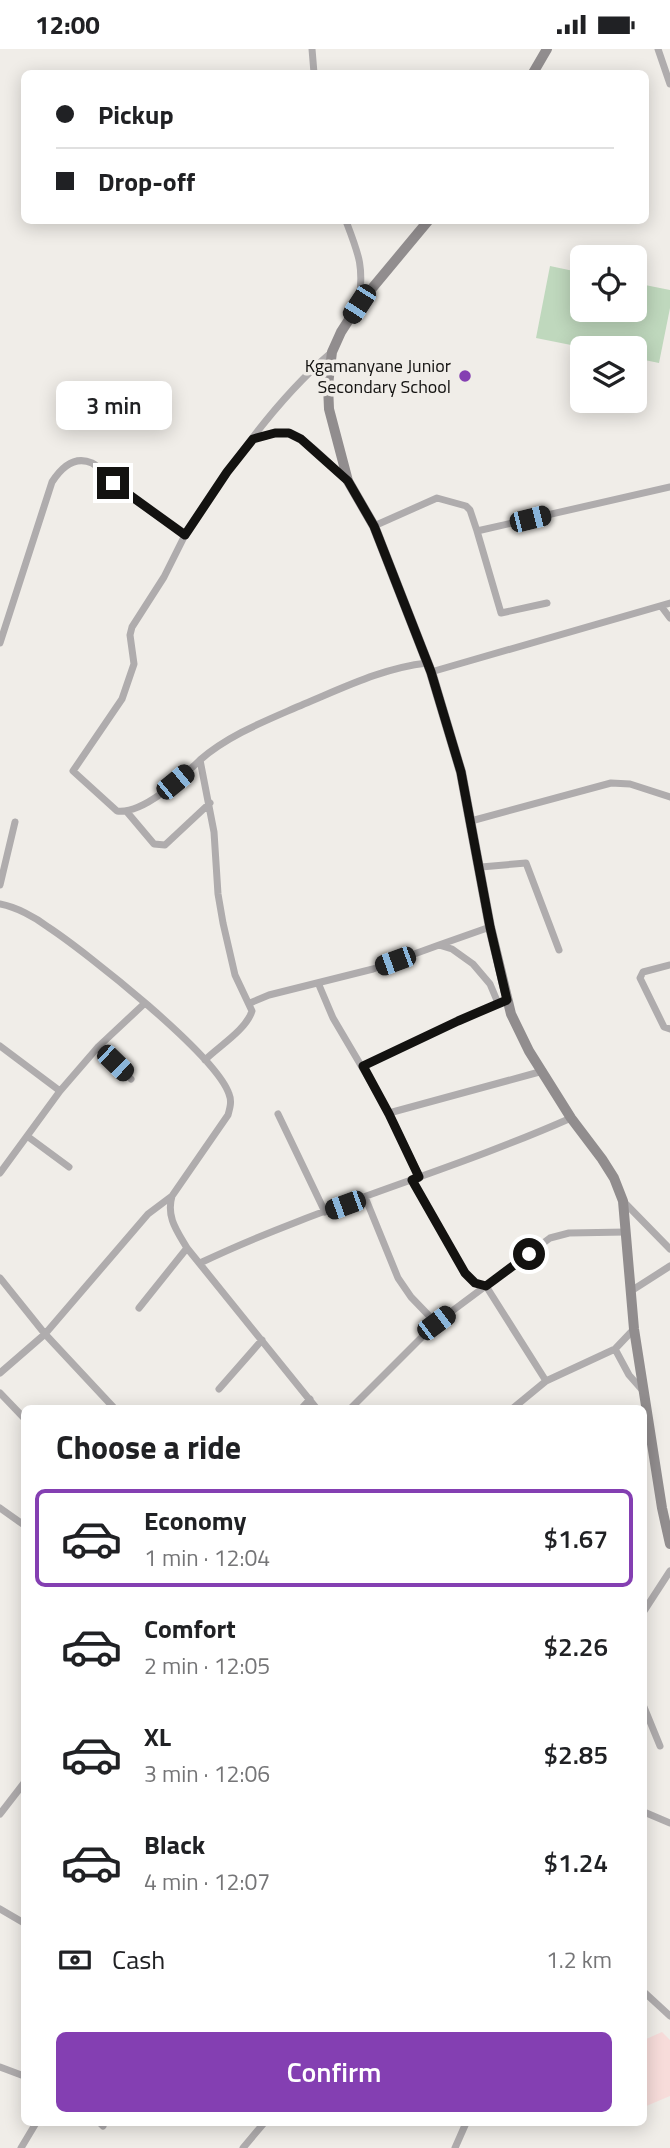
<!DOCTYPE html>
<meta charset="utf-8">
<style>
:root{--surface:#fff;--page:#f6f6f6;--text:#202124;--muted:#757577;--line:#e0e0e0;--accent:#843fb2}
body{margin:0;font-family:"Titillium Web",sans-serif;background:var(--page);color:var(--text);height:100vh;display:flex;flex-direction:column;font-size:26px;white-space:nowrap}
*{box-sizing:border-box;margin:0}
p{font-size:23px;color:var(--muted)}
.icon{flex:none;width:38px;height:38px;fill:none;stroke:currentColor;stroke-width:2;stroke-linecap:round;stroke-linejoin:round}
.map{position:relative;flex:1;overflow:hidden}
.details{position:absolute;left:21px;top:1356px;width:626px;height:721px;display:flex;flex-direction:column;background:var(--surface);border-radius:10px;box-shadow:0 4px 18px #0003}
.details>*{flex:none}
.banner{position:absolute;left:21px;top:21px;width:628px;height:154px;border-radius:10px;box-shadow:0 4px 18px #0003;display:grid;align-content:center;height:154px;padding:0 35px;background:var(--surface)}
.controls{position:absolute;left:570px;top:196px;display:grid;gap:14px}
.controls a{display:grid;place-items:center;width:77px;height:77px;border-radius:10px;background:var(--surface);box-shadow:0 4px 18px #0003;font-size:35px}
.end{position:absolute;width:32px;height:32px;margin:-16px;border:9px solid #131210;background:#fff;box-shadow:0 0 0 4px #fff}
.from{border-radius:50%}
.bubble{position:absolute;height:49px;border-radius:10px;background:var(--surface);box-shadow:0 4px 18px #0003;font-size:23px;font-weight:600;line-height:49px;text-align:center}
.car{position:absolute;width:21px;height:42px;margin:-21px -10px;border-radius:9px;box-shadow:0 0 5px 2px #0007;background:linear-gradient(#222 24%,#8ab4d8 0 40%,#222 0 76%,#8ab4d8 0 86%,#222 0)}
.banner b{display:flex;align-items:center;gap:24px;height:66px;font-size:26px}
.banner b+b{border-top:2px solid var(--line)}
.banner i{width:18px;height:18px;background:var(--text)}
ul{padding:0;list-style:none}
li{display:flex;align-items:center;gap:21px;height:98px;margin:0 14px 10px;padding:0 21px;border:4px solid transparent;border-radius:10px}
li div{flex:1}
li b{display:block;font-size:26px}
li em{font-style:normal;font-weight:600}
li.on{border-color:var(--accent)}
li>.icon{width:63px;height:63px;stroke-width:1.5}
h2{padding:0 35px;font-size:32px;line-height:84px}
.pay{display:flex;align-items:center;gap:18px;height:77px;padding:0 35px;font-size:26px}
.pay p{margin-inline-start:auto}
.button{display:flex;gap:14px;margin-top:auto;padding:14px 35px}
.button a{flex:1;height:80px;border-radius:10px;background:var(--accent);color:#fff;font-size:28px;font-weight:600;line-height:80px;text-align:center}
.status{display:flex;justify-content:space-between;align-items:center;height:49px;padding:0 35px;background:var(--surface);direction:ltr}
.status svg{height:19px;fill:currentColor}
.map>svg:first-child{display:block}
.medical{fill:#f7dcda}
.green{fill:#bfd8bd}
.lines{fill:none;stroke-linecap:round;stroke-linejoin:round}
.street{stroke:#afacad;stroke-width:7}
.secondary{stroke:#918d8e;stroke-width:10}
.route{stroke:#131210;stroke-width:9}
.poi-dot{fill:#843fb2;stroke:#f0ede8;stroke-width:2.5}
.labels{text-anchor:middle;stroke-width:7;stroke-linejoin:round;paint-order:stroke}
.poi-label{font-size:18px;fill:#131210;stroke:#f0ede8;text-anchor:end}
</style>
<div class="status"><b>12:00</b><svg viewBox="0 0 49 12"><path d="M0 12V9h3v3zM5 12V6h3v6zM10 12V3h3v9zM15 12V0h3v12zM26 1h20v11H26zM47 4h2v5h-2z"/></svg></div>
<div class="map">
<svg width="670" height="2099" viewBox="0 0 670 2099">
<rect width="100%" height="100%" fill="#f0ede8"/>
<path class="medical" d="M662 1983 670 1991V2047L644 2058V1991Z"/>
<path class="green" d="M550 217 583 224V261H635V234L670 241V259L659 314 635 309V299H586L536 289Z"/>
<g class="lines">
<path class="street" d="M312 0 314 24
M658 0 670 35
M346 172C359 206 364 217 359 254
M254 390C265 387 275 383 286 384 305 386 332 418 347 431
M374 477 437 449 466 457 470 461 477 482 670 438
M477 482 501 564 547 554
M185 486 164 528 132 578 130 586 134 615 122 650 73 722 117 762C144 765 181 729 200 711
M661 557 670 569
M0 594 52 433C61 419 74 406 92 414 100 418 106 428 113 434 135 453 161 469 185 486 228 421 272 354 332 303
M431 623 670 554
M127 763 154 795 165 796 210 754
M471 772 611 734 630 735 670 748
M481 818 526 814 559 901
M0 836 15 773
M0 855C16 858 35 868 48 878 86 903 216 1006 229 1045 232 1052 230 1059 228 1066L172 1147C166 1168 177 1182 187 1199L317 1360
M439 896 490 878
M670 916 643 923 640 929 664 978 670 980
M319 936 333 969 389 1064 420 1128
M250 954 269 946 373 920 439 896 452 900 473 915 490 935 498 954
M0 997 60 1042
M98 998 131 1030
M205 1011C219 997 246 981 252 962L235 926 223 874 218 845 214 783 200 711C230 685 268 671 304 655 345 638 383 619 427 614
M363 1017 458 972 507 951
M389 1064 543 1022
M278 1065 325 1163
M27 1087 69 1118
M0 1124 60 1042 98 998 145 954
M412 1131 465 1224 475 1234 486 1237 546 1332
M365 1148 398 1229 411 1248 436 1274
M623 1152 670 1200
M200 1214C320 1157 449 1123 571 1069
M0 1229 45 1285 115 1360
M631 1242 670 1217
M139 1259 187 1199
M615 1300 629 1326 644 1343
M0 1324 45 1285 148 1165 172 1147
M219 1340 262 1291
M0 1344 24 1369
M301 1360 310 1350
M350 1360 436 1274 550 1189 569 1184 626 1183
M512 1360 546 1332 615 1300 634 1280
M0 1459 24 1476
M644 1562 670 1522
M644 1658 660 1697
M644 1763 670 1774
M0 1765 24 1734
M0 1860 24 1874
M644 1943 670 1967
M0 2018 24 2027
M100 2074 103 2077
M21 2099 36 2074
M243 2099 264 2074
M455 2099 466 2074"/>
<path class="secondary" d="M533 24 547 0
M428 172 359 255 341 283 332 303 328 336 329 360 348 432 374 477 431 623 461 723 490 878 511 965 529 1002 571 1069 602 1110 614 1129 623 1152 634 1280 662 1459 670 1495"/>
</g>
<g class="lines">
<path class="route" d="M113 434 185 486 227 423 253 390 275 384H289L301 390 348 432 374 477 431 623 461 723 490 878 507 951 458 972 363 1017 389 1065 419 1128 412 1131 465 1224 475 1234 486 1237 529 1205"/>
</g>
<circle class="poi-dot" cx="465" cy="327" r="7"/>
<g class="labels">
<g class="poi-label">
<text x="451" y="323">Kgamanyane Junior<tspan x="451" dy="21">Secondary School</tspan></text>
</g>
</g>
</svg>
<div class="controls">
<a><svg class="icon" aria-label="locate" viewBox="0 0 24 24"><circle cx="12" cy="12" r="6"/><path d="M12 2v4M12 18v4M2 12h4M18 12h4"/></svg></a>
<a><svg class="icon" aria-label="layers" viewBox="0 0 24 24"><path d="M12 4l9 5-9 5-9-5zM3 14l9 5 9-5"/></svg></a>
</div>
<i class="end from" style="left:529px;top:1205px"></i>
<i class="end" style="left:113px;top:434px"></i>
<div class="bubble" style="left:56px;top:332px;width:116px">3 min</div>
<i class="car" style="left:359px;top:255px;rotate:213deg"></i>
<i class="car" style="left:530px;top:470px;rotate:76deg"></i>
<i class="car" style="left:175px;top:733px;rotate:51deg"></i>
<i class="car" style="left:395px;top:912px;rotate:250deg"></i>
<i class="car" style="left:115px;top:1014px;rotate:134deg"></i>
<i class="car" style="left:345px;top:1156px;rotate:250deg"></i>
<i class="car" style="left:436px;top:1274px;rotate:53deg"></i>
<div class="banner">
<b><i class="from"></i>Pickup</b>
<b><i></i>Drop-off</b>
</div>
<section class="details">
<h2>Choose a ride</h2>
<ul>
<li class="on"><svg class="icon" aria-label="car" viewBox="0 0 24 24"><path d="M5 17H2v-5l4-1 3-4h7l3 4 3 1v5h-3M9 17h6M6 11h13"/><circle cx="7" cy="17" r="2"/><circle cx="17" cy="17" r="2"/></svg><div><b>Economy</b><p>1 min · 12:04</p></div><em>$1.67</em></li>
<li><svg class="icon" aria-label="car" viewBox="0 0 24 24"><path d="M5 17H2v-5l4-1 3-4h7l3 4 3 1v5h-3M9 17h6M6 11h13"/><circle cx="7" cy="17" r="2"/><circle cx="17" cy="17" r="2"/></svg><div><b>Comfort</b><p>2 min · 12:05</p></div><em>$2.26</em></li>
<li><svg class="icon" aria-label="car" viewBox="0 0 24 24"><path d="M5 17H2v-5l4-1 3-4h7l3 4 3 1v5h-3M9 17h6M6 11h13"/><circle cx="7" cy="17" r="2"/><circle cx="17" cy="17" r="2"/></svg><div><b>XL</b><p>3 min · 12:06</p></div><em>$2.85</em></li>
<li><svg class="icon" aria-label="car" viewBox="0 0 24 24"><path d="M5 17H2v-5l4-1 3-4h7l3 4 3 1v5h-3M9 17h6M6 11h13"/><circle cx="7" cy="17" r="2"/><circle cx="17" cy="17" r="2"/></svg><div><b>Black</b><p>4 min · 12:07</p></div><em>$1.24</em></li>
</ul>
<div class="pay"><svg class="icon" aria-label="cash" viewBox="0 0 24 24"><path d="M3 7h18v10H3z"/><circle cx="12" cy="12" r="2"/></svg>Cash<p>1.2 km</p></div>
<div class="button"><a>Confirm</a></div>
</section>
</div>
